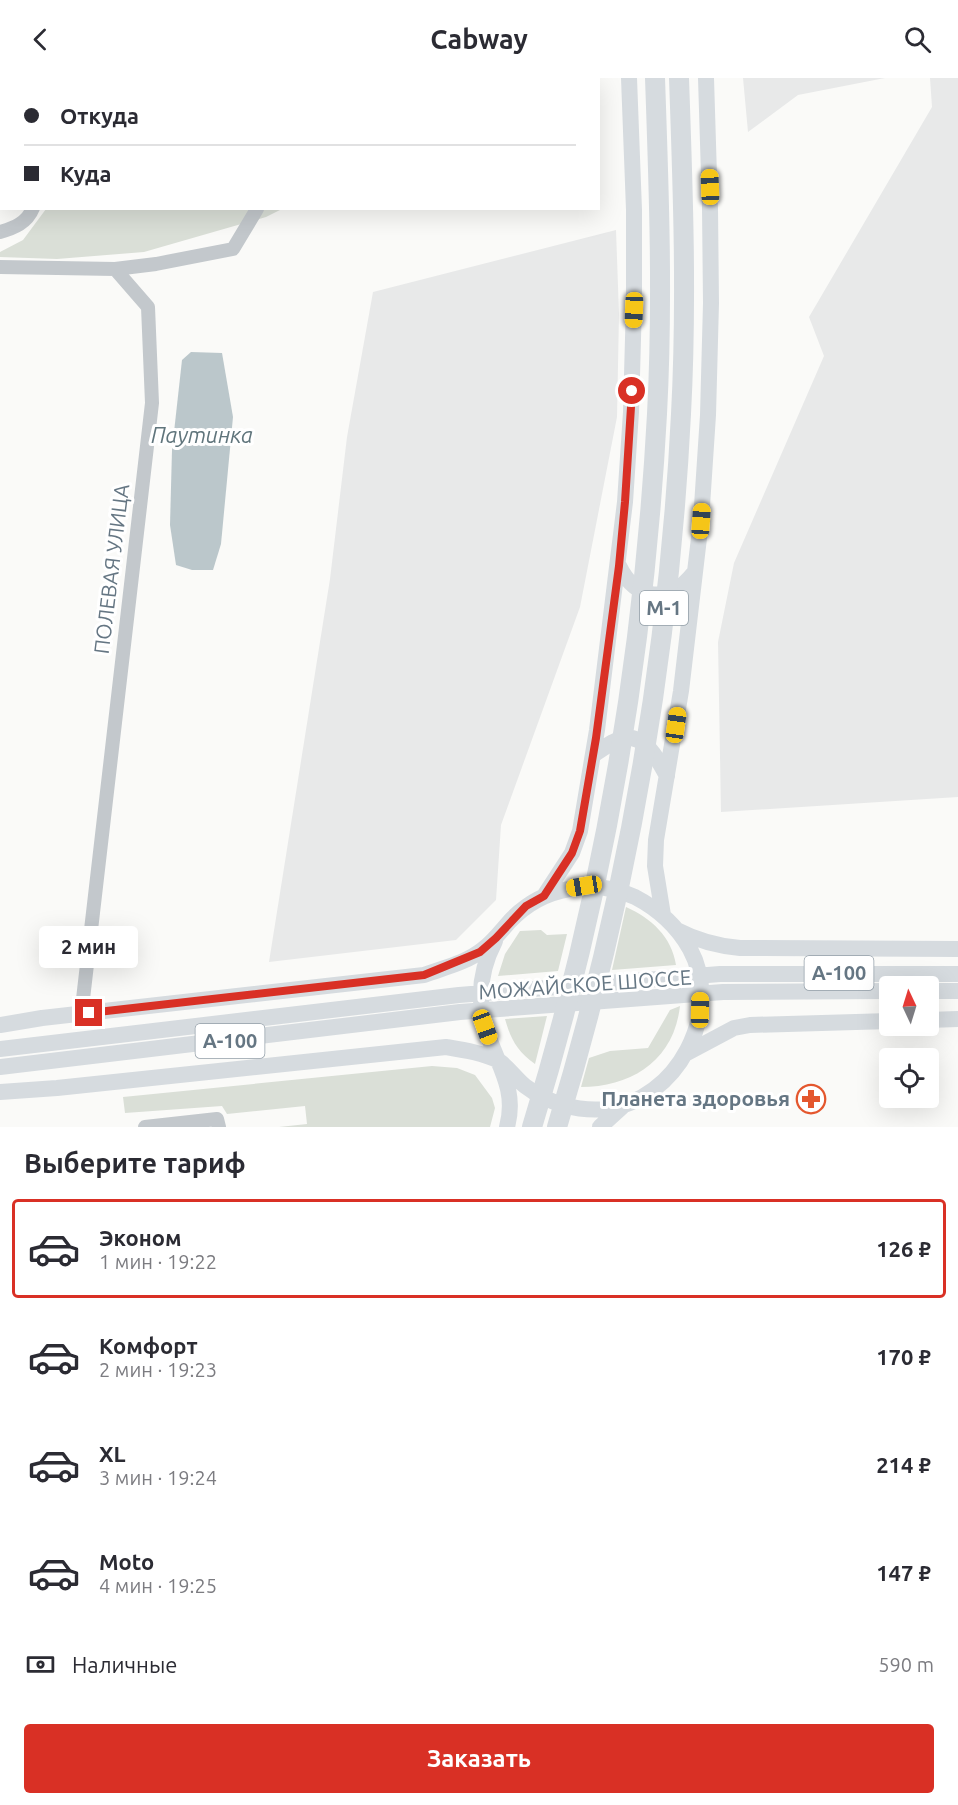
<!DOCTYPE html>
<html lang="ru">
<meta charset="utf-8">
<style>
:root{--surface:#fff;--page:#f7f7f7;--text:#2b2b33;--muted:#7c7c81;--line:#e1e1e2;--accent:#d93025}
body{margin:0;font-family:Ubuntu,sans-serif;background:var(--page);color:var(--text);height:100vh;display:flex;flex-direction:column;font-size:22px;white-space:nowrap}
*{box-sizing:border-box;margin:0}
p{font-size:20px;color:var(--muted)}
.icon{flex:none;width:33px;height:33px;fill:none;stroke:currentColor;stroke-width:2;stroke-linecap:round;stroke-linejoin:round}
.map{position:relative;height:1049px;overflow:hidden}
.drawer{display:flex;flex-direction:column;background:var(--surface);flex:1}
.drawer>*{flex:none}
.top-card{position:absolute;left:0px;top:0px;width:600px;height:132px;box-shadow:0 6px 24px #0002;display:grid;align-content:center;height:132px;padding:0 24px;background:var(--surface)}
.needle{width:39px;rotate:356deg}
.controls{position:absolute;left:879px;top:898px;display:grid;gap:12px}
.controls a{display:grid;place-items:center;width:60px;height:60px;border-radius:6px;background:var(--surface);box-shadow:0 6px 24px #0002;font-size:30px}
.end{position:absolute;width:27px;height:27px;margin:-14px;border:8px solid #d93025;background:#fff;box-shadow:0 0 0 3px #fff}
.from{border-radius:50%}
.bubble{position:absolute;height:42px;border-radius:6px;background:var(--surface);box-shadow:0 6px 24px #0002;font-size:20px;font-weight:700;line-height:42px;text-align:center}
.car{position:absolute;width:18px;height:36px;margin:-18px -9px;border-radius:8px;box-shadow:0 0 4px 2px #0007;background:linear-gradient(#f5c518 24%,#345 0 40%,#f5c518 0 76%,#345 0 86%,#f5c518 0)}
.top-card b{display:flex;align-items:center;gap:21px;height:57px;font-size:22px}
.top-card b+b{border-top:2px solid var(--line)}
.top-card i{width:15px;height:15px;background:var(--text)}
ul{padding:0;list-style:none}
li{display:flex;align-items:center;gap:18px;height:99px;margin:0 12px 9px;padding:0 12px;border:3px solid transparent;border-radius:6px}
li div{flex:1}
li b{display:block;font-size:22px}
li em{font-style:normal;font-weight:700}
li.current{border-color:var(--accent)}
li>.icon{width:54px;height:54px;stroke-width:1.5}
h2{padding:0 24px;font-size:27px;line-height:72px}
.pay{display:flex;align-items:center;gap:15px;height:66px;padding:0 24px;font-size:22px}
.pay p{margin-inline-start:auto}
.cta{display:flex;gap:12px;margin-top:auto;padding:12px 24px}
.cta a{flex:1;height:69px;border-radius:6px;background:var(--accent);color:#fff;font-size:24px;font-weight:700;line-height:69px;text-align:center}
header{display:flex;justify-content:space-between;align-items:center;height:78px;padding:0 24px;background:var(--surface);font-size:27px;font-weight:700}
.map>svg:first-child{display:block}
.built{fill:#e8e9e9}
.green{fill:#dadfd7}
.water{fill:#bbc7cb}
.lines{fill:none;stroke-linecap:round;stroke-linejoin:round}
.minor{stroke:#c3c8cc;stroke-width:14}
.major{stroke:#d6dbdf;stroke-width:16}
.highway{stroke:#d6dbdf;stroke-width:20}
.rail{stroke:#a2aab0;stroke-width:4;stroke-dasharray:9 4.5;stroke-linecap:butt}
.route{stroke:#d93025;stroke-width:8}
.labels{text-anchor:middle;stroke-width:6;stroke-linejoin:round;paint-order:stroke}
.shield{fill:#fff;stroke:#939fa8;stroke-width:1.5}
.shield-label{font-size:20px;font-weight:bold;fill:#657683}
.street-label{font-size:21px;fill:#657683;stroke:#fff}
.poi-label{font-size:21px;font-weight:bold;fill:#657683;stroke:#fff;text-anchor:end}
.water-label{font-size:22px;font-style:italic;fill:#60757c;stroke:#fff}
</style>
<header><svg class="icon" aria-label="back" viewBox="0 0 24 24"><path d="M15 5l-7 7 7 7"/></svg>Cabway<svg class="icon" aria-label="search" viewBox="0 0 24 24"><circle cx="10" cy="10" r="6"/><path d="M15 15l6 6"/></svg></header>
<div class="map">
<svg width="958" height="1049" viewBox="0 0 958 1049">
<rect width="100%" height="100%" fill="#fafaf8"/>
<path class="built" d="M743 0H885L798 17 748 54Z
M930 0H958V719L721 734 718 564 734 485 824 278 809 239 932 29Z
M616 152 619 236 617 339 580 529 501 747 496 822 456 862 269 884 330 501 347 359 373 214Z"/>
<path class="green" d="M46 131H282L266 139 144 174 57 181 0 179V174L23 162Z
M626 829C651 840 672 859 676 887L612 892Z
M541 852 547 857 567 856 558 893 498 898 505 876 520 853Z
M680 928C674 982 632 1009 581 1009L589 980 610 973 648 970 670 932Z
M547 938 535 986C517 973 511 962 505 941Z
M432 988 457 990 475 997 492 1020 495 1030 490 1049H279L307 1046 305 1028 227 1036 222 1028 125 1035 123 1019Z"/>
<path class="water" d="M191 274 222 275 233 339 221 466 213 492H192L176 487 170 447 172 372 182 282Z"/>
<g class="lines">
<path class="minor" d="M16 2V0
M0 27H2
M0 154C14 150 27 145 33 130
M0 189 115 191 148 229 152 325 83 921
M115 191 156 186 233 171 257 131
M145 1049 217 1041 219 1049"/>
<path class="major" d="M619 488C636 523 669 526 693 496
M593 677C600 673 606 668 613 664 642 649 656 678 667 698
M544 818 572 775 580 753 597 652 625 424 631 334 634 224V132L629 0
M663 837 655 788 656 762 681 613 701 443 708 337 711 225 710 130 706 0
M677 852C698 863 717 868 740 870L958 871
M495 863C481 890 477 919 485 948 495 984 518 1009 507 1049
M928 913H958
M928 942 958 941
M0 947 42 940 424 897C442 890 466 885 482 872 493 864 501 853 510 843 526 826 546 815 569 811 592 806 613 809 635 819 658 831 677 848 690 871 724 934 677 1023 606 1031 579 1034 547 1025 525 1008 516 1001 508 989 499 983 483 975 464 972 446 969L57 1010 0 1014
M0 971 459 917 720 896H958
M687 975 734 950 750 947 890 943
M0 989 460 934 723 914 890 913
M600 1049 624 1027"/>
<path class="highway" d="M532 1049C603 818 644 578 657 336 663 224 659 112 655 0
M557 1049C627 818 669 577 681 336 687 224 683 112 679 0"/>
<path class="rail" d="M431 2 439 0
M474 2 481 0
M0 91 2 90"/>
</g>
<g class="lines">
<path class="route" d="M89 935 424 897 480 874 496 860 526 828 544 818 572 775 580 753 596 660 619 488 625 424 632 313"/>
</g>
<defs>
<g id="pharmacy-ring" transform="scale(1.5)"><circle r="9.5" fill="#fff" stroke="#e4572e" stroke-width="1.5"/><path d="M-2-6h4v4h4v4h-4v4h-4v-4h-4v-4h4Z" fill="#e4572e"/></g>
</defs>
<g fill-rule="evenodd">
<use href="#pharmacy-ring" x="811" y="1021"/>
</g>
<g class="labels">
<g class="shield">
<rect x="640" y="513" width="48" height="34" rx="4.5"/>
<rect x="804.5" y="878" width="69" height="34" rx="4.5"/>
<rect x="195.5" y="946" width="69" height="34" rx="4.5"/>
</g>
<g class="shield-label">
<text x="664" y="537">М-1</text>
<text x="839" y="902">А-100</text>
<text x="230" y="970">А-100</text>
</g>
<g class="street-label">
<text transform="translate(112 491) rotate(-83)" y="7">ПОЛЕВАЯ УЛИЦА</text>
<text transform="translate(585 907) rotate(-4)" y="7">МОЖАЙСКОЕ ШОССЕ</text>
</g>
<g class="poi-label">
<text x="790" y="1028">Планета здоровья</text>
</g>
<g class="water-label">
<text x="202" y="365">Паутинка</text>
</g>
</g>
</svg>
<div class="controls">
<a><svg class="needle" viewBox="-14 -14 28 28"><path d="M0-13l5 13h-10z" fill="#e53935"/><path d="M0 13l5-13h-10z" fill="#7c7c81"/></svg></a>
<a><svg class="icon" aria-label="locate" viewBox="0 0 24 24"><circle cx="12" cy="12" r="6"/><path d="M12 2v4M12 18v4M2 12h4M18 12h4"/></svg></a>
</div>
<i class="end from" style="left:632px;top:313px"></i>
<i class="end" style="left:89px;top:935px"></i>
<div class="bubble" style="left:39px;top:848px;width:99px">2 мин</div>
<i class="car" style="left:710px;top:109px;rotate:358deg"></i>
<i class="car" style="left:634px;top:232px;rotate:182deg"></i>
<i class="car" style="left:701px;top:443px;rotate:4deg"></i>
<i class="car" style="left:676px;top:647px;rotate:8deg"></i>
<i class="car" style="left:584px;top:808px;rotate:261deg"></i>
<i class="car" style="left:700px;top:932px;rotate:1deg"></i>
<i class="car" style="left:485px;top:949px;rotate:160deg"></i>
<div class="top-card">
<b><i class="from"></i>Откуда</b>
<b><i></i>Куда</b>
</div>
</div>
<section class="drawer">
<h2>Выберите тариф</h2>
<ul>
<li class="current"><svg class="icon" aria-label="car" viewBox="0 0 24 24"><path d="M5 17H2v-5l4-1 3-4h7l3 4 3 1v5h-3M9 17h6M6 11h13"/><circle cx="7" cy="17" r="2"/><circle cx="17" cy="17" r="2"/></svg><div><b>Эконом</b><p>1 мин · 19:22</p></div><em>126 ₽</em></li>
<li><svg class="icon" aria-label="car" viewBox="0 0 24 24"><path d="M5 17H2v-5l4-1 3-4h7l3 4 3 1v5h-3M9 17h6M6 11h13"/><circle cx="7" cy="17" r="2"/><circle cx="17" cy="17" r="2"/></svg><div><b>Комфорт</b><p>2 мин · 19:23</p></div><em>170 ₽</em></li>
<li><svg class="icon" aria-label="car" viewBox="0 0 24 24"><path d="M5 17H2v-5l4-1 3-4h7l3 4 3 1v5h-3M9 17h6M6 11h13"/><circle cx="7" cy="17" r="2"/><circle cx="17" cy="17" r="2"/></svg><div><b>XL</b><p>3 мин · 19:24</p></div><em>214 ₽</em></li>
<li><svg class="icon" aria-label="car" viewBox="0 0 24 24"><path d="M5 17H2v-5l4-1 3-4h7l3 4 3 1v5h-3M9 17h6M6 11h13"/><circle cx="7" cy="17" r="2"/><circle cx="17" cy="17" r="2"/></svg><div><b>Moto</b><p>4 мин · 19:25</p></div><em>147 ₽</em></li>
</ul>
<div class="pay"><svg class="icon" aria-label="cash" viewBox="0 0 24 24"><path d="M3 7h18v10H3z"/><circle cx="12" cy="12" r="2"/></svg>Наличные<p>590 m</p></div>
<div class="cta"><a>Заказать</a></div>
</section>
